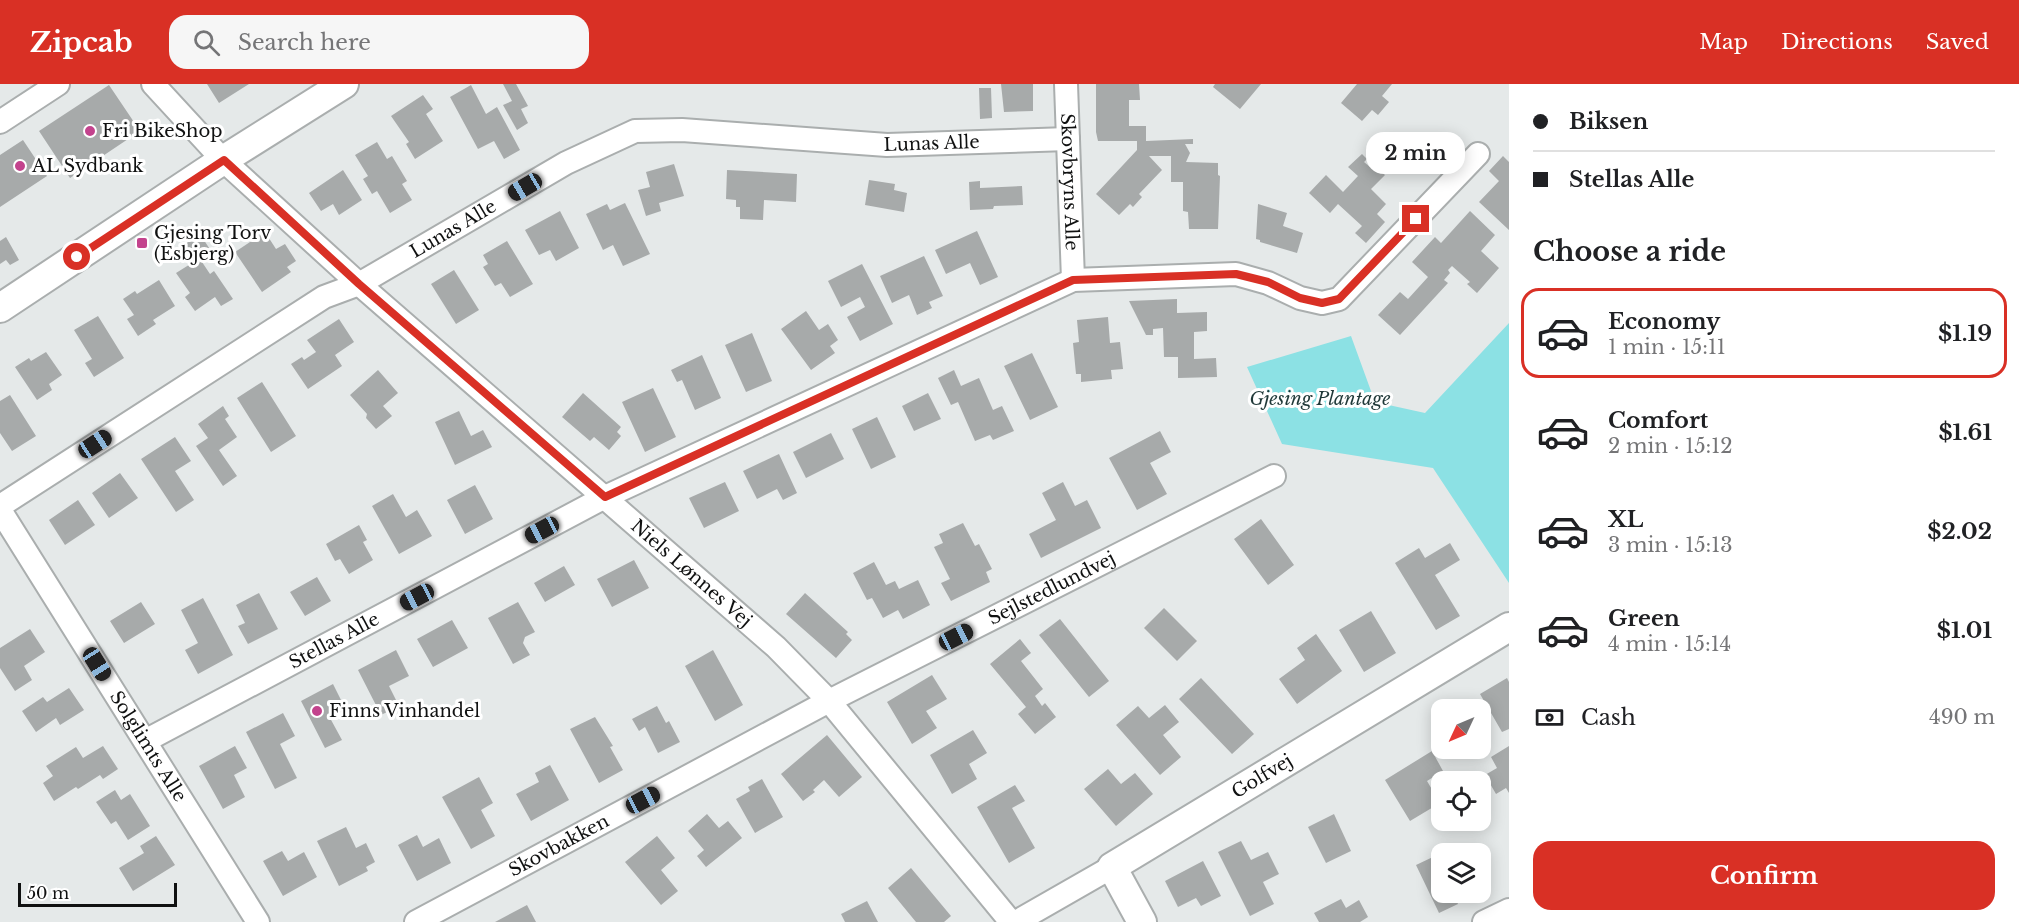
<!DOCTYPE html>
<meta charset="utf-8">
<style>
:root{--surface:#fff;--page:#f6f6f6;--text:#202124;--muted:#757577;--line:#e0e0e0;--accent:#d93025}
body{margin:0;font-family:"Libre Baskerville",serif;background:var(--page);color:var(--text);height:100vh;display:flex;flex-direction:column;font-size:22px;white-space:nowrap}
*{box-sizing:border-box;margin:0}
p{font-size:20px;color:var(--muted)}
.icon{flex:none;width:33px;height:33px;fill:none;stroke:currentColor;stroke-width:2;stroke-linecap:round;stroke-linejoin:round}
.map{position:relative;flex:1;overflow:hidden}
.panel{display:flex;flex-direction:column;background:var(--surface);width:510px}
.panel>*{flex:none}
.hud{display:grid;align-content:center;height:132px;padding:0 24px;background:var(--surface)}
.needle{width:39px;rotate:226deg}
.buttons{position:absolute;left:1431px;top:615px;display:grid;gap:12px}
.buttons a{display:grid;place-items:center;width:60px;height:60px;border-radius:12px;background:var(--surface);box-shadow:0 3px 15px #0003;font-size:30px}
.scale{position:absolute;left:18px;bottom:15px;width:159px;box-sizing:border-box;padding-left:6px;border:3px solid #101111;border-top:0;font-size:16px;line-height:21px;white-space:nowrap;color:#101111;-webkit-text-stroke:4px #fff;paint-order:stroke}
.end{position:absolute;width:27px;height:27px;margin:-14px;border:8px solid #d93025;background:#fff;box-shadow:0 0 0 3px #fff}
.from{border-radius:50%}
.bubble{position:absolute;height:42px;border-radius:18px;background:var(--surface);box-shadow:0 3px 15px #0003;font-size:20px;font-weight:800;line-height:42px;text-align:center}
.car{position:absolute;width:18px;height:36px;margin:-18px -9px;border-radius:8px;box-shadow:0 0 4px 2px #0007;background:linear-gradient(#222 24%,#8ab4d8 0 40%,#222 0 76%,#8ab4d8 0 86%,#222 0)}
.hud b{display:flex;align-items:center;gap:21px;height:57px;font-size:22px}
.hud b+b{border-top:2px solid var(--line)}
.hud i{width:15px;height:15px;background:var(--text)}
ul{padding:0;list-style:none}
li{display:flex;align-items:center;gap:18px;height:90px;margin:0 12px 9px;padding:0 12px;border:3px solid transparent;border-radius:18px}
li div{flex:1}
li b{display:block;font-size:22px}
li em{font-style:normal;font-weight:800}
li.current{border-color:var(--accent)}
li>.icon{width:54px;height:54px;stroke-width:1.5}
h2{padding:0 24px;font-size:27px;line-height:72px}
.pay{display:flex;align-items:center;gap:15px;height:66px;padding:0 24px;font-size:22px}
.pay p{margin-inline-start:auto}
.cta{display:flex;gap:12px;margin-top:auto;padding:12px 24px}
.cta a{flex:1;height:69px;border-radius:18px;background:var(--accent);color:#fff;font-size:24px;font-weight:800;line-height:69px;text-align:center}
header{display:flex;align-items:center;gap:36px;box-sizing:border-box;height:84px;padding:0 30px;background:var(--accent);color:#fff}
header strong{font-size:28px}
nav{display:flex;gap:33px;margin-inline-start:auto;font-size:21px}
.search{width:420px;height:54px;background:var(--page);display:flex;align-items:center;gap:15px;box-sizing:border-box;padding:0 21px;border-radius:18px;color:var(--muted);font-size:22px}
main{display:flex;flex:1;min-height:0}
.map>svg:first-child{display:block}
.green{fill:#8ce1e4}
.building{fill:#a7aaaa}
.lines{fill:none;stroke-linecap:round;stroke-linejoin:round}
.minor-casing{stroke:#aaaeae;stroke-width:26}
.tertiary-casing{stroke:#aaaeae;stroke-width:32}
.minor{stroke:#fff;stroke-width:22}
.tertiary{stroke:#fff;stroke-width:28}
.route{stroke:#d93025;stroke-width:8}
.poi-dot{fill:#c3438d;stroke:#fff;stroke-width:2}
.labels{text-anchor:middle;stroke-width:6;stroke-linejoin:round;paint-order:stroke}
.poi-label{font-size:18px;fill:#101111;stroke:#fff;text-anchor:start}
.street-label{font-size:18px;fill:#101111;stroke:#fff}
.park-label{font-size:18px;font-style:italic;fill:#1f3838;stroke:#fff}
</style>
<header>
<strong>Zipcab</strong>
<div class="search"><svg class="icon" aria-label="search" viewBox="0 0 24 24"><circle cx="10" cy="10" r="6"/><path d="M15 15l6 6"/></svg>Search here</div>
<nav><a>Map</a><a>Directions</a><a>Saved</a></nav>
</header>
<main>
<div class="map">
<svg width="1509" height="838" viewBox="0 0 1509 838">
<rect width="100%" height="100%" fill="#e5e9e9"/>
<path class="green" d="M1509 239V499L1433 384 1282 360 1247 283 1351 252 1375 318 1425 329Z"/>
<path class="building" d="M207 0H249L219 19Z
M503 0H516L528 22 521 25 528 39 517 46 503 21 512 17Z
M1001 0H1033V27L1004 28Z
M1096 0H1139L1140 16H1129V42H1146V57L1193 55V60H1185L1190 69 1186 78 1218 79V91L1220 92 1218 145H1189L1188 128 1183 127V98H1171V72H1149L1162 86 1139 110 1142 113 1133 123 1130 120 1119 131 1096 110 1137 66V57H1098L1096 48Z
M1215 0H1261L1240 25 1213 3Z
M1357 0H1392L1382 12 1389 18 1378 31 1372 26 1362 37 1341 19Z
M109 1 140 47 70 94 39 47Z
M471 1 486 30 497 23 520 66 504 75 494 57 478 65 450 13Z
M979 4H991L992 34 980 35Z
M423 11 433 25 426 30 443 57 415 75 406 60 409 58 391 32Z
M23 56 47 92 0 123V71Z
M377 58 387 75 392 72 407 97 402 100 412 116 390 129 377 107 372 110 363 95 368 92 355 71Z
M1362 70 1367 75 1364 78 1370 83 1373 80 1385 91 1371 105 1386 120 1377 130 1385 138 1366 159 1355 149 1362 142 1338 120 1330 129 1309 109 1326 91 1343 108 1358 92 1348 83Z
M1503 72 1509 78V146L1479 118 1499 97 1489 87Z
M674 80 684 112 659 119 661 127 646 132 638 106 650 103 646 88Z
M343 86 362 116 339 131 333 120 321 127 309 109Z
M727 86 797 90 796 118 764 116 763 136 740 135V123H736V116L726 115Z
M869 96 895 100 894 106 907 109 904 128 865 121Z
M980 97V104L1022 102 1023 121 994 122 993 125 970 126 969 98Z
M625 119 650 170 623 182 613 161 603 166 586 130 607 120 610 126Z
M1258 120 1287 129 1283 142 1303 149 1297 169 1260 158V156L1256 155Z
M560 127 579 164 556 177 550 166 539 171 525 146Z
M1470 127 1495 151 1481 167 1499 184 1477 209 1467 200 1470 198 1452 182 1448 186 1450 189 1444 196 1448 199 1400 251 1378 231 1400 208 1408 215 1428 193 1412 178 1435 153 1441 159Z
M977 147 998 193 980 201 970 179 946 190 935 166Z
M265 148 276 165 285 160 296 177 287 183 291 188 262 208 235 168Z
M200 150 213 170 202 178 210 190 214 187 233 215 221 222 215 213 195 227 185 213 190 209 176 189 192 179 181 163Z
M6 153 19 176 10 181 6 176 0 180V157Z
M507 157 533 200 510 213 501 199 495 202 483 183 488 180 483 171Z
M924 172 943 212 929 218 932 224 917 231 909 211 892 219 880 192Z
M862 180 893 240 860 257 847 233 865 223 860 213 841 223 828 197Z
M454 186 479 226 456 240 431 200Z
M159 196 175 222 153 236 156 240 138 252 127 235 134 231 123 215 135 207 137 210Z
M1177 215V229L1207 228V247L1194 248V275L1216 274 1217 293 1178 294V273H1164L1163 244 1153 245V251H1146L1129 217Z
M806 227 819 246 828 240 838 256 830 262 835 269 811 286 781 245Z
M98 232 124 274 94 293 85 279 92 275 74 246Z
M1108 233 1110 259 1120 258 1123 285 1111 286 1112 295 1081 298V290H1076L1073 259 1079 258 1077 236Z
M339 235 354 258 335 271 342 282 308 305 291 280 302 273 304 276 316 268 307 256Z
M752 249 772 297 746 308 725 261Z
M46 268 62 291 49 300 52 306 37 316 15 283 29 274 31 277Z
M1032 269 1058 323 1030 336 1004 282Z
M702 271 721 314 695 326 682 296 677 298 671 286Z
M378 286 398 309 383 322 392 332 376 345 366 334 367 330 350 311Z
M954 286 961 302 979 294 993 326 1002 322 1014 347 993 356 990 351 975 357 958 318 951 321 938 294Z
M262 298 296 352 271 368 237 314Z
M653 304 676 353 645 368 622 318Z
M583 309 621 343 617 348 621 352 609 366 594 353 590 357 562 333Z
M928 309 941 335 914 347 902 322Z
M10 311 36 352 12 367 0 349V317Z
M223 322 229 332 225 335 237 353 219 366 237 392 223 402 196 362 208 354 198 340Z
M459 327 471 352 483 346 492 363 455 381 435 338Z
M877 333 896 373 871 385 852 345Z
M1160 347 1171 368 1150 379 1167 410 1137 426 1109 374Z
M831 349 844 375 806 394 793 368Z
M175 353 191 377 175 387 194 416 176 428 141 375Z
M779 370 797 409 783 416 777 405 757 415 743 387Z
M120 389 138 414 109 434 92 409Z
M725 398 739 427 704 444 689 414Z
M1063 398 1075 422 1087 416 1101 444 1041 474 1029 450 1056 436 1042 409Z
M475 401 493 435 465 450 447 416Z
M393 410 406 433 417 426 432 452 399 470 372 422Z
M78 416 95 441 65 461 49 436Z
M1261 435 1294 481 1268 501 1234 455Z
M963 439 975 462 979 460 992 485 986 488 990 498 951 517 941 499 950 495 934 463 943 459 939 450Z
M359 441 367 456 363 458 373 476 349 490 340 475 335 477 326 460Z
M1450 459 1460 476 1435 491 1460 532 1436 546 1395 479 1419 464 1425 474Z
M634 476 649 504 612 523 597 495Z
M874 478 886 501 895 497 899 505 918 496 930 521 903 535 898 526 883 534 872 514 867 516 853 489Z
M564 482 575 501 545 518 534 499Z
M317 493 331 517 305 532 290 508Z
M259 509 278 545 248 560 238 542 245 539 236 521Z
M805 509 848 548 846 550 852 556 836 574 786 530Z
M203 514 233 571 198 590 185 566 198 559 181 526Z
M141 518 155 540 124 559 110 537Z
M518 518 535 548 525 553 523 559 530 571 513 580 488 534Z
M1164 524 1197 557 1177 577 1144 544Z
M1371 527 1396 569 1364 588 1339 546Z
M1060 535 1109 597 1089 613 1039 551Z
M452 536 468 564 433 583 417 555Z
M30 545 45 568 24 582 32 596 15 607 0 584V564Z
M1316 550 1342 587 1297 620 1279 595 1305 576 1297 564Z
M1020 555 1031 569 1021 577 1043 605 1035 612 1042 622 1045 619 1056 633 1035 650 1018 630 1026 623 990 580Z
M396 566 409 592 389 602 399 622 381 631 358 586Z
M713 566 743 621 715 637 685 582Z
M932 591 947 615 926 627 937 644 912 660 887 618Z
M1201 594 1254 650 1232 670 1179 615Z
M1507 594 1509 598V645L1502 648 1480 610Z
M333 600 346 626 330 634 342 656 325 664 301 617Z
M69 604 84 626 60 641 56 634 36 648 22 627 43 613 47 618Z
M1165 621 1179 638 1163 651 1181 673 1160 691 1116 641 1138 622 1149 634Z
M657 622 666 639 669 637 680 658 658 669 645 643 639 647 632 635Z
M283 629 295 652 280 660 297 694 275 705 246 648Z
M595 633 613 662 610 663 623 686 599 699 570 645Z
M973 646 987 669 969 680 977 695 952 710 930 671Z
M827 651 862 693 839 713 824 696 813 706 815 708 803 717 781 690Z
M103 662 118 685 103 695 100 691 78 705 76 703 54 717 43 699 53 692 46 682 76 663 83 674Z
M235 662 247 684 234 691 245 713 223 725 199 682Z
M1509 662V709L1506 704 1496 710 1485 691 1497 684 1491 673Z
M1432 667 1443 687 1427 697 1440 719 1410 737 1385 696Z
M550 681 569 716 531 737 516 710 539 698 535 689Z
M1108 685 1121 700 1135 689 1153 710 1116 742 1084 705Z
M479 693 493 719 481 726 495 752 471 765 442 713Z
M762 695 783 733 755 749 736 715 750 707 748 703Z
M1015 701 1025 717 1012 724 1035 764 1009 779 977 723Z
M115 706 121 716 130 710 150 742 128 756 116 737 111 740 96 718Z
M707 730 719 744 728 737 742 754 706 783 697 772 704 766 688 747Z
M1334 730 1351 767 1326 779 1308 743Z
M346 743 356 764 366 759 375 778 366 783 368 787 339 802 317 757Z
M417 751 423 763 439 754 451 779 417 797 398 761Z
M156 752 175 781 133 807 119 784 144 769 140 762Z
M657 752 675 774 661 786 678 807 661 821 625 778Z
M1241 757 1251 776 1268 768 1279 790 1263 798 1274 820 1250 832 1218 768Z
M282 767 288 777 304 768 317 793 283 812 263 777Z
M1435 772 1442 785V808H1453L1458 820 1439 829 1416 781Z
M1203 777 1221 812 1201 822 1196 814 1178 823 1165 797Z
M911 784 951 832 944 838H916L888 804Z
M1341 815 1346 824 1359 816 1368 833 1360 838H1319L1314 829Z
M867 817 878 838H845L841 830Z
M527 821 536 838H495Z"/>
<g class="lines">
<g class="minor-casing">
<g id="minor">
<path id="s1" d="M153 0 223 76 359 200 776 563 829 617 1011 838"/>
<path id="s2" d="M1066 0 1073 196"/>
<path d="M0 38 58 0"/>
<path id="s3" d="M0 422 324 213 359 200 566 79 635 47 682 46 887 61 1068 55"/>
<path id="s4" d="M0 426 258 838"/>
<path id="s5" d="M145 657 605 413 1073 196 1236 190 1268 199 1300 214 1322 219 1339 215 1478 70"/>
<path id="s6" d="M416 838 829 617 1274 392"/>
<path d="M1016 838 1112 783"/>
<path d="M1484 838 1509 826"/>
</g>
</g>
<g class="tertiary-casing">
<g id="tertiary">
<path d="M0 224 223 76 344 0"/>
<path id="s7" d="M1142 838 1112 783 1509 543"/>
</g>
</g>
<use href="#minor" class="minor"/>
<use href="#tertiary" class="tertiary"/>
</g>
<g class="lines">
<path class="route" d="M77 173 224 76 359 200 605 413 1073 196 1236 190 1268 198 1300 214 1322 219 1339 215 1416 135"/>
</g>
<g class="poi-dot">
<circle cx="90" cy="47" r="6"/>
<circle cx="20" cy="82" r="6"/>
<rect x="136" y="153" width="12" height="12" rx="3"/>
<circle cx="317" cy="627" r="6"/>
</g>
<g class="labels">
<g class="poi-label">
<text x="102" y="53">Fri BikeShop</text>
<text x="32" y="88">AL Sydbank</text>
<text x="154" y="155">Gjesing Torv<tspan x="154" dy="21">(Esbjerg)</tspan></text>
<text x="329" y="633">Finns Vinhandel</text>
</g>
<g class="street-label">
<text dy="6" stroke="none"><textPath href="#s3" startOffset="1036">Lunas Alle</textPath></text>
<text dy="6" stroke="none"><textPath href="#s2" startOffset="98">Skovbryns Alle</textPath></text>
<text dy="6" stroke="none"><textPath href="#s3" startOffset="532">Lunas Alle</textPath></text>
<text dy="6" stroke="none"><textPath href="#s1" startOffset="728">Niels Lønnes Vej</textPath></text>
<text dy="6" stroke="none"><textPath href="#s6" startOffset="718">Sejlstedlundvej</textPath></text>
<text dy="6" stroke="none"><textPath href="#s5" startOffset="214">Stellas Alle</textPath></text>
<text dy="6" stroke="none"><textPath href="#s4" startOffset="279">Solglimts Alle</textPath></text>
<text dy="6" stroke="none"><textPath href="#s7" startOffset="238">Golfvej</textPath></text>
<text dy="6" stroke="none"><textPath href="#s6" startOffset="162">Skovbakken</textPath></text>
</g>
<g class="park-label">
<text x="1320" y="321">Gjesing Plantage</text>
</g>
</g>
</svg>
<div class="buttons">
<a><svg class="needle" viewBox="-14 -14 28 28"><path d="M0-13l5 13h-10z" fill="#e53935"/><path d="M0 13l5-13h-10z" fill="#757577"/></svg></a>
<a><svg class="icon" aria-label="locate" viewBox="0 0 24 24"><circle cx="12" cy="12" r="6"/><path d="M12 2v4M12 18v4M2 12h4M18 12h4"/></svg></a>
<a><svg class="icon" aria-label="layers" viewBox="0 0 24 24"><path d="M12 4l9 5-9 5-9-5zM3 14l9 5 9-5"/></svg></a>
</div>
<div class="scale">50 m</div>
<i class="end from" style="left:77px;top:173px"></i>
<i class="end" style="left:1416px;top:135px"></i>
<div class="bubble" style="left:1366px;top:48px;width:99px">2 min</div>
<i class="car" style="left:525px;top:103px;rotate:240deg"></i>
<i class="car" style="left:95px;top:360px;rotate:57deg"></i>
<i class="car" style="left:542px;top:446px;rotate:242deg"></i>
<i class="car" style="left:417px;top:513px;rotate:242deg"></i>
<i class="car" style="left:956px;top:553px;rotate:63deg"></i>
<i class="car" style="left:97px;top:580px;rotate:148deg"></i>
<i class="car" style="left:643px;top:716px;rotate:62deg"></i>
</div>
<section class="panel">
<div class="hud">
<b><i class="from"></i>Biksen</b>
<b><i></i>Stellas Alle</b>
</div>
<h2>Choose a ride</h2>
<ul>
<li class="current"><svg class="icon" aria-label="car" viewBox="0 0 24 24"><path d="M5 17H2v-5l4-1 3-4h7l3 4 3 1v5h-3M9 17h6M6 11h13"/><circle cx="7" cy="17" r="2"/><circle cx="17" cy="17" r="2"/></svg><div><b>Economy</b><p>1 min · 15:11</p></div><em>$1.19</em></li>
<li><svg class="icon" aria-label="car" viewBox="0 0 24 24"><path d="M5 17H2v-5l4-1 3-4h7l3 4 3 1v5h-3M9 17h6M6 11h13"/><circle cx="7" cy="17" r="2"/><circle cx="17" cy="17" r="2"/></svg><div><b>Comfort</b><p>2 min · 15:12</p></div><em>$1.61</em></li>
<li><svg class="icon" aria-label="car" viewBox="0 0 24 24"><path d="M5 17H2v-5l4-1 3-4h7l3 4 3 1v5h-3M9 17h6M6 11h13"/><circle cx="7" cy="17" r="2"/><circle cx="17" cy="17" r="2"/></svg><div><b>XL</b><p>3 min · 15:13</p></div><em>$2.02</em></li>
<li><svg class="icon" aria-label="car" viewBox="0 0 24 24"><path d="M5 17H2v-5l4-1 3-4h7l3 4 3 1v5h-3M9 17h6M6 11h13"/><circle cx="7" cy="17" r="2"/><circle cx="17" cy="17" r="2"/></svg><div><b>Green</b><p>4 min · 15:14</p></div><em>$1.01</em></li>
</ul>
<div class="pay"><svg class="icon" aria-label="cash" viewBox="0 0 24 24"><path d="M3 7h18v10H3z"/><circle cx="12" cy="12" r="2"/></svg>Cash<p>490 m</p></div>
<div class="cta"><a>Confirm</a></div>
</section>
</main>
